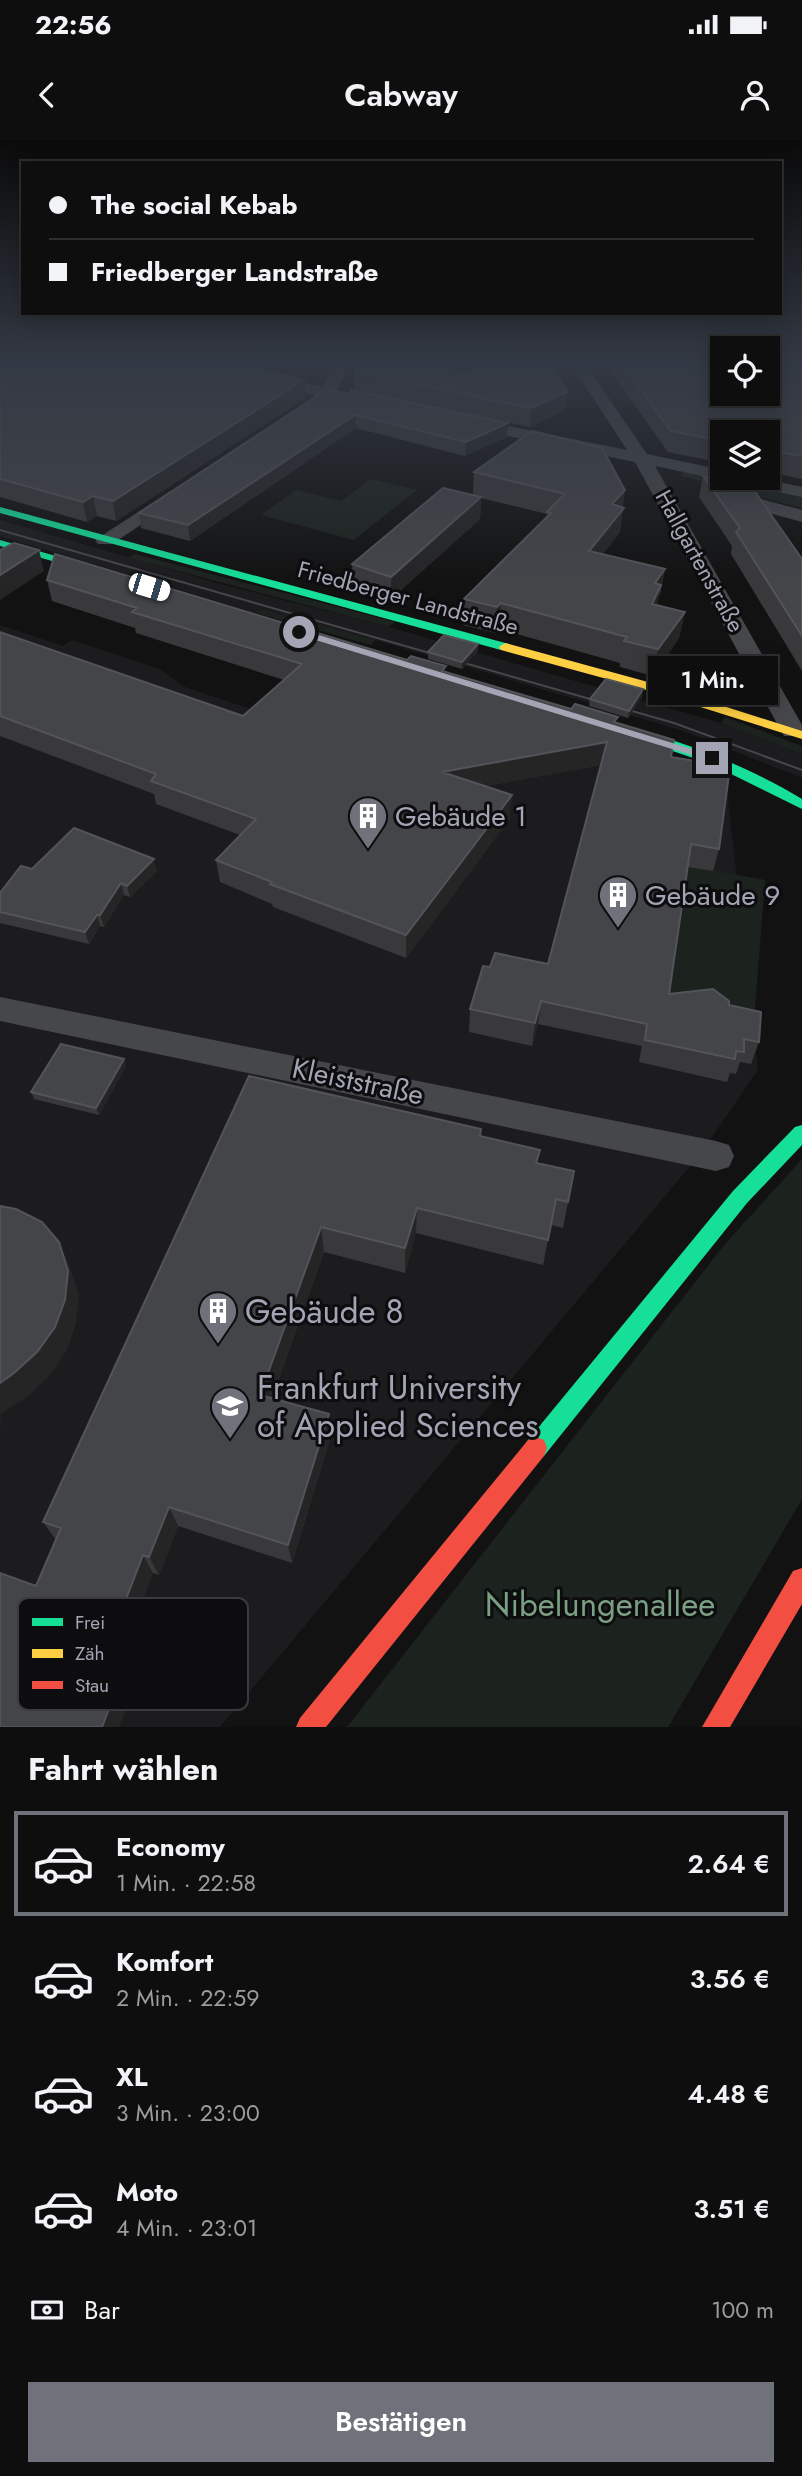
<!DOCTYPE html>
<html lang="de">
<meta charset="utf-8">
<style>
:root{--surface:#0e0e0e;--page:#1c1c1c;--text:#f1f3f6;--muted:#9b9c9e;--line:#2e2e2e;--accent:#70727b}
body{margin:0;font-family:Jost,sans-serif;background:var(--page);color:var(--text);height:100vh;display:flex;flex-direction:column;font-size:26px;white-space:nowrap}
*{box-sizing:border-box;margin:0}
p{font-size:23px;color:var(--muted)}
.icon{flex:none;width:38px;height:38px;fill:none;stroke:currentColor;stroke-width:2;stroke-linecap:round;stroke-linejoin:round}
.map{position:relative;height:1587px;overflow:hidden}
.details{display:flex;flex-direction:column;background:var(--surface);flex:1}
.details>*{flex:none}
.hud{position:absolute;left:21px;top:21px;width:761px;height:154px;border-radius:0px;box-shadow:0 4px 18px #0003,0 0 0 2px var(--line);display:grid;align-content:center;height:154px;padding:0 28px;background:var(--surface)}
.tools{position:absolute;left:710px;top:196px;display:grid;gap:14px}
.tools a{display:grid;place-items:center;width:70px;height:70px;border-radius:0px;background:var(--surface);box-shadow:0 4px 18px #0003,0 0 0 2px var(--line);font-size:35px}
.end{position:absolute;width:32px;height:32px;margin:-16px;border:9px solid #a3a5b4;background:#111;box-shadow:0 0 0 4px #111}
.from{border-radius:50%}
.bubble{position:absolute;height:49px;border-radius:0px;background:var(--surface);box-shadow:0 4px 18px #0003,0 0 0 2px var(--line);font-size:23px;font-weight:600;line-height:49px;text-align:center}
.car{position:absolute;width:21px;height:42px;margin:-21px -10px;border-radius:9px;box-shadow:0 0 5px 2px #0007;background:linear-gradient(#fff 24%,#345 0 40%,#fff 0 76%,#345 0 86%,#fff 0)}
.hud b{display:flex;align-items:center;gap:24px;height:66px;font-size:26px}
.hud b+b{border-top:2px solid var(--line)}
.hud i{width:18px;height:18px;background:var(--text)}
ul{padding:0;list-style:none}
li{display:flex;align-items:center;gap:21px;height:105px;margin:0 14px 10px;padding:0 14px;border:4px solid transparent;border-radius:0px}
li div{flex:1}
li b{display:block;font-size:26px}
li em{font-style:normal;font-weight:600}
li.current{border-color:var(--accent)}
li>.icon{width:63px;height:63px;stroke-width:1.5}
h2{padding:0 28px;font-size:32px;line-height:84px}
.pay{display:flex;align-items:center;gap:18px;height:77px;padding:0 28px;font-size:26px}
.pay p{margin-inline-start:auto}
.primary-button{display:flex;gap:14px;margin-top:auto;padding:14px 28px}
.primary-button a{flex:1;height:80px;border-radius:0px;background:var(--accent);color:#fff;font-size:28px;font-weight:600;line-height:80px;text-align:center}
.status{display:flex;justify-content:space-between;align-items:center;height:49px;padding:0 35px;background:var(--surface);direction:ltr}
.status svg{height:19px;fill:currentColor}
header{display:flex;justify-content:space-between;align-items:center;height:91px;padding:0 28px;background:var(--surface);font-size:32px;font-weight:600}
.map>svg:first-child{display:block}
.built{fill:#1c1c1e}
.green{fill:#1c231e}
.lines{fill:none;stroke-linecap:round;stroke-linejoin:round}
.street{fill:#46474b;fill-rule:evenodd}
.fast{fill:#16e098;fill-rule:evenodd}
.slow{fill:#ffcf43;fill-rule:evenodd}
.jam{fill:#f24e42;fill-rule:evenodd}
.tram{stroke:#47484c;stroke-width:2}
.wall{fill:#39393c}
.shaded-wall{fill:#252526}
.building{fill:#444549;stroke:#53545a;stroke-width:2}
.route{fill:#a3a5b4}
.labels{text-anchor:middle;stroke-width:6;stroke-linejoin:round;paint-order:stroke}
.far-street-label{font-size:23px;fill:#a3a5b4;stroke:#0d0c0e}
.poi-label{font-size:28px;fill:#a3a5b4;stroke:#0d0c0e;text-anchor:start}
.street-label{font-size:28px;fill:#a3a5b4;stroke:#0d0c0e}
.near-poi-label{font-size:33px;fill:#a3a5b4;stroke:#0d0c0e;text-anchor:start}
.near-park-label{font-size:33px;fill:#7a9f82;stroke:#0d0c0e}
.key{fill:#0d0c0e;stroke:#3a3a40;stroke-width:2}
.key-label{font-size:19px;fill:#a3a5b4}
</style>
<div class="status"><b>22:56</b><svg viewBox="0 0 49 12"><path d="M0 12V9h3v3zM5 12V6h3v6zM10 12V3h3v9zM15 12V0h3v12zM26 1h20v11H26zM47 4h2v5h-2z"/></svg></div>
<header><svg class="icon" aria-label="back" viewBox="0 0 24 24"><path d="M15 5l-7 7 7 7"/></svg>Cabway<svg class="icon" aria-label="person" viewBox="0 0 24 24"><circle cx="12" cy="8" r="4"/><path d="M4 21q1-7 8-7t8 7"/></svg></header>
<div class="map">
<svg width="802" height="1587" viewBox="0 0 802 1587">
<rect width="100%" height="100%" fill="#121212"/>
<path class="built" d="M0 380 217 443 389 487 721 583 802 614V638L683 591 396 506 265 470 256 473 0 396Z
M0 485 63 506 72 500 160 529 185 547 304 587 690 626 727 650 758 930 701 1013 220 1587H0Z"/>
<path class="green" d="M690 331 802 355V368L682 336V332Z
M371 339 417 350 354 400 261 375 296 350 341 361Z
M135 414 395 482 389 487 129 418Z
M258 470H265L375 500 371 505 256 473Z
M725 577 802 606V614L721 583Z
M686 726 765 740 753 894 664 871Z
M802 1019V1359L668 1587H347L725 1104Z"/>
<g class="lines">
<path class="street" d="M333 221H347L345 234 337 250 369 257V263L330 258 313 269 305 264 315 255 259 242 256 239 264 234 323 247Z
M569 221H583L647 314 723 330V338H760L802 347V357L655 326 802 585V596H784L781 591 635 322 469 288 461 283 469 278 627 310Z
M172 350 178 352 181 356 178 360 112 404H98L95 400Z
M728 350 802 370V382L722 360 719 356 722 352Z
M0 857 716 1001 729 1005 734 1016 729 1027 716 1031 0 881Z"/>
<path class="fast" d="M0 367 509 504 511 507 509 510H501L0 373Z
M0 400 108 431 109 433 104 436 0 406Z
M624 586C686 602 747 626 802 659V669L711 624 619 593 618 590Z
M802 985V1005L747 1063 544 1316 536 1319 528 1316 525 1308 528 1300 733 1051 795 987Z"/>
<path class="slow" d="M505 503 648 542 802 591V599L640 548 501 510 499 507Z"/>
<path class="jam" d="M536 1297 544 1300 547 1308 544 1316 326 1587H296L300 1578 528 1300Z
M802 1428V1464L730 1587H702L793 1431Z"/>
<path class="tram" d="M0 390 674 583 802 630"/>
</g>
<path class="wall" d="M0 221H226H222L304 240 305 258 116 381 97 376 87 382 0 357Z
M603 221H802V339L768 332V292H723V323L668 312Z
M354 232 460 234 567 252 565 270 530 287 355 250Z
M326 250 507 297 465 316 356 288 190 401 141 388 139 373Z
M474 332 623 367 620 392 603 414 665 429 660 455 658 457 657 465 685 472 679 498 653 536 620 527V523L499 489 495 493 463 485 464 459 547 377V374L481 358 480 379 391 459 353 447 352 424 473 355Z
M703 336 802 419V531L731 414 732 406 699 357Z
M47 440 446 532 617 583 671 617 719 709 713 731 688 727 669 854 729 865 759 902 751 924 740 922 736 934 730 933 727 942 639 922 642 906 538 884 532 906 469 892 470 869 490 827 548 824 601 625 485 646 510 678 406 818 273 767 272 764 220 742 216 720 240 695 156 664 154 654 0 596V492L243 576 284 540 136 493 135 488 52 461Z
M478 504V511L462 529 428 519V512Z
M643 549 642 557 628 578 589 566 590 559Z
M32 729 157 731 130 757 124 755 104 787 100 786 89 804 0 783V753Z
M124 919 126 926 99 975 34 959 31 952Z
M249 936 481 989V996L540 1010 537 1023 568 1062 563 1088 551 1085 543 1125 416 1093 405 1133 324 1112 272 1258 329 1274 331 1296 292 1423 178 1386 159 1435 153 1433 135 1480 142 1482 153 1498 36 1446 56 1400 43 1382Z"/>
<path class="shaded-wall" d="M304 240 305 258 116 381 113 361Z
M567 252 565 270 530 287 531 268Z
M355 275 356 288 190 401 188 385Z
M508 283 507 297 465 316 466 302Z
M625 350 620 392 586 436 589 411 612 364Z
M93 356 97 376 87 382 83 362Z
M481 357 480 379 391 459V437Z
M39 410 44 431 0 460V435Z
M665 429 656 470 647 489 655 443Z
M501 463 499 489 495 493 497 467Z
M685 472 679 498 653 536 658 509Z
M478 504V511L462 529V522Z
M643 549 642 557 628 578 629 571Z
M607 602 603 625 442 654V632Z
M512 655 510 678 406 818V795Z
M154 719 157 731 130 757 127 746Z
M121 743 124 755 104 787 100 775Z
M97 775 100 786 89 804 85 792Z
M541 861 538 884 532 906 535 883Z
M124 919 126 926 99 975 96 968Z
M417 1068 416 1093 405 1133V1108Z
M321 1087 324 1112 265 1277 260 1255Z
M59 1102 70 1127 79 1156 76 1184 67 1210 50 1235 28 1256 1 1274 0 1292V1243Z
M329 1274 331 1296 292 1423 288 1405Z
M169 1367 178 1386 159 1435 149 1417Z
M143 1415 153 1433 131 1491 120 1475Z
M142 1482 153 1498 119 1587H102Z"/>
<path class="building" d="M0 221H220L304 240 113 361 93 356 83 362 0 339Z
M357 221H428L460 234 497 221H548L567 252 531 268 354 232Z
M620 221H723V254H768V221H802V316L768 310V292H723V301L671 291Z
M326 250 349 256 351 250 508 283 466 302 355 275 188 385 139 373Z
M532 291 602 308 625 350 612 364 624 368 589 411 665 429 655 443 661 445 652 464 685 472 658 509 624 501 627 497 501 463 497 467 464 459 551 373 547 372 565 354 474 332Z
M703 336 753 349 802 419V496L736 392 740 388Z
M443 348 481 357 391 437 352 424Z
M14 403 39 410 0 435V410Z
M55 414 407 520 411 516 446 526 442 531 571 569 575 564 618 577 614 582 674 600 671 617 730 627 719 709 691 704 669 854 713 849 729 861V865L761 872 759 902 744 899V912L736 911 735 919 645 900 647 884 541 861 535 883 470 869 483 826 490 827 495 813 548 824 607 602 442 632 512 655 406 795 270 744 272 742 216 720 256 679 151 641 156 634 0 576V492L243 576 302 524 132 472 137 468 47 440Z
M444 495 478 504 462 522 428 512Z
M606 539 643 549 629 571 590 559Z
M74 688 154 719 127 746 121 743 100 775H97L85 792 0 772V753L21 726 32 729Z
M61 904 124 919 96 968 31 952Z
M249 936 481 989 480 996 540 1010 536 1023 574 1031 568 1062 556 1059 548 1100 417 1068 405 1108 321 1087 260 1255 329 1274 288 1405 169 1367 149 1417 143 1415 120 1475 142 1482 102 1587H0V1433L36 1446 61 1388 43 1382Z
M0 1066 16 1069 42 1082 59 1102 68 1131 65 1160 55 1187 37 1212 14 1233 0 1243Z"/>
<linearGradient id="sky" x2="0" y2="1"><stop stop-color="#0a0a0a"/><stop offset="0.5" stop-color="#333944"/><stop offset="1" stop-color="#333944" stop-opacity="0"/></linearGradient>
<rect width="802" height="443" fill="url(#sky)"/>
<path class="route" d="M299 489 715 616 717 618 708 620 296 494Z"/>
<defs>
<g id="building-pin" transform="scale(2.0125)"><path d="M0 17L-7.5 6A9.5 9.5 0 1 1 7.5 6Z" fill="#70727b" stroke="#0d0c0e"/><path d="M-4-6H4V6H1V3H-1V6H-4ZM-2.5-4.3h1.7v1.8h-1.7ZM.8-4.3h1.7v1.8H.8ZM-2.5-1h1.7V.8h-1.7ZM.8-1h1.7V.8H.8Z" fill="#fff"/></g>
<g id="university-pin" transform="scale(2.0125)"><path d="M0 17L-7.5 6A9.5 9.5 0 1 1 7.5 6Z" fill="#70727b" stroke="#0d0c0e"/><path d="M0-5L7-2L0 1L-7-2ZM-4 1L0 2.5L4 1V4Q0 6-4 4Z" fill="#fff"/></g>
</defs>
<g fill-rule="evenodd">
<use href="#building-pin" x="368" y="676"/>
<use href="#building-pin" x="618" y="755"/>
<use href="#building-pin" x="218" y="1171"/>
<use href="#university-pin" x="230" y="1266"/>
</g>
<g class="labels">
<g class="far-street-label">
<text transform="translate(700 421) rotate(61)" y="8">Hallgartenstraße</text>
<text transform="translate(408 458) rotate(15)" y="8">Friedberger Landstraße</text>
</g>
<g class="poi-label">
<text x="395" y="686">Gebäude 1</text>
<text x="645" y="765">Gebäude 9</text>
</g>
<g class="street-label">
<text transform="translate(358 941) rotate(12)" y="10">Kleiststraße</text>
</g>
<g class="near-poi-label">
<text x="245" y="1183">Gebäude 8</text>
<text x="257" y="1259">Frankfurt University<tspan x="257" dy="38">of Applied Sciences</tspan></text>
</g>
<g class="near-park-label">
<text x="600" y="1476">Nibelungenallee</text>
</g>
</g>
<rect x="18" y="1458" width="230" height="112" rx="10" class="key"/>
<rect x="32" y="1478" width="31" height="8" fill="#16e098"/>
<rect x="32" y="1509" width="31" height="9" fill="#ffcf43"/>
<rect x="32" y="1541" width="31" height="8" fill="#f24e42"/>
<g class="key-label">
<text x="75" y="1489">Frei</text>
<text x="75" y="1520">Zäh</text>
<text x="75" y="1552">Stau</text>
</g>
</svg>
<div class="tools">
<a><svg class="icon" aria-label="locate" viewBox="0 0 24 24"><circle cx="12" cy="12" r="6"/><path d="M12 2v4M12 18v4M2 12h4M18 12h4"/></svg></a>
<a><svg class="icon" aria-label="layers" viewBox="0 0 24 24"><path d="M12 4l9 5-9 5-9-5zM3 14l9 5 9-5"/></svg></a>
</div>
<i class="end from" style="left:299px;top:492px"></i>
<i class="end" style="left:712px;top:618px"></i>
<div class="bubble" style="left:648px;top:516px;width:130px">1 Min.</div>
<i class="car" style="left:149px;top:447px;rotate:107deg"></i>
<div class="hud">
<b><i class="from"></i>The social Kebab</b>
<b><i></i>Friedberger Landstraße</b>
</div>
</div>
<section class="details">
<h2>Fahrt wählen</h2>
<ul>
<li class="current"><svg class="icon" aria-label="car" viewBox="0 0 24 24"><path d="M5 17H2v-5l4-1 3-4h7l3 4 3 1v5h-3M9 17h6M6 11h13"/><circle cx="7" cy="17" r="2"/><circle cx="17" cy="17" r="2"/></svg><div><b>Economy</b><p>1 Min. · 22:58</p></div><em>2.64 €</em></li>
<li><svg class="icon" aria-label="car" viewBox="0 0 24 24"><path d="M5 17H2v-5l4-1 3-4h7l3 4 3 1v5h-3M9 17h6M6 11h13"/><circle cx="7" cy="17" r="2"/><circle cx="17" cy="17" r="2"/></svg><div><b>Komfort</b><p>2 Min. · 22:59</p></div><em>3.56 €</em></li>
<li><svg class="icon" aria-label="car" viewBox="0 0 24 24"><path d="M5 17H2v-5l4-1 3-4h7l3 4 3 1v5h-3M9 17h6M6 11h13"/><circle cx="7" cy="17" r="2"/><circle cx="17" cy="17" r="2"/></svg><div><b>XL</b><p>3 Min. · 23:00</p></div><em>4.48 €</em></li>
<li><svg class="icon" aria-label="car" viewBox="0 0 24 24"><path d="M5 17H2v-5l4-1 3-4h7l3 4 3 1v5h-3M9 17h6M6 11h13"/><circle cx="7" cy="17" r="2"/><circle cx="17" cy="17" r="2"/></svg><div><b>Moto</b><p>4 Min. · 23:01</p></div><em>3.51 €</em></li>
</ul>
<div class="pay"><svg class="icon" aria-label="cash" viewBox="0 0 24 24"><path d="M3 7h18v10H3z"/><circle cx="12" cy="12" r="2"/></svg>Bar<p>100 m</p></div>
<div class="primary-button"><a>Bestätigen</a></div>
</section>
